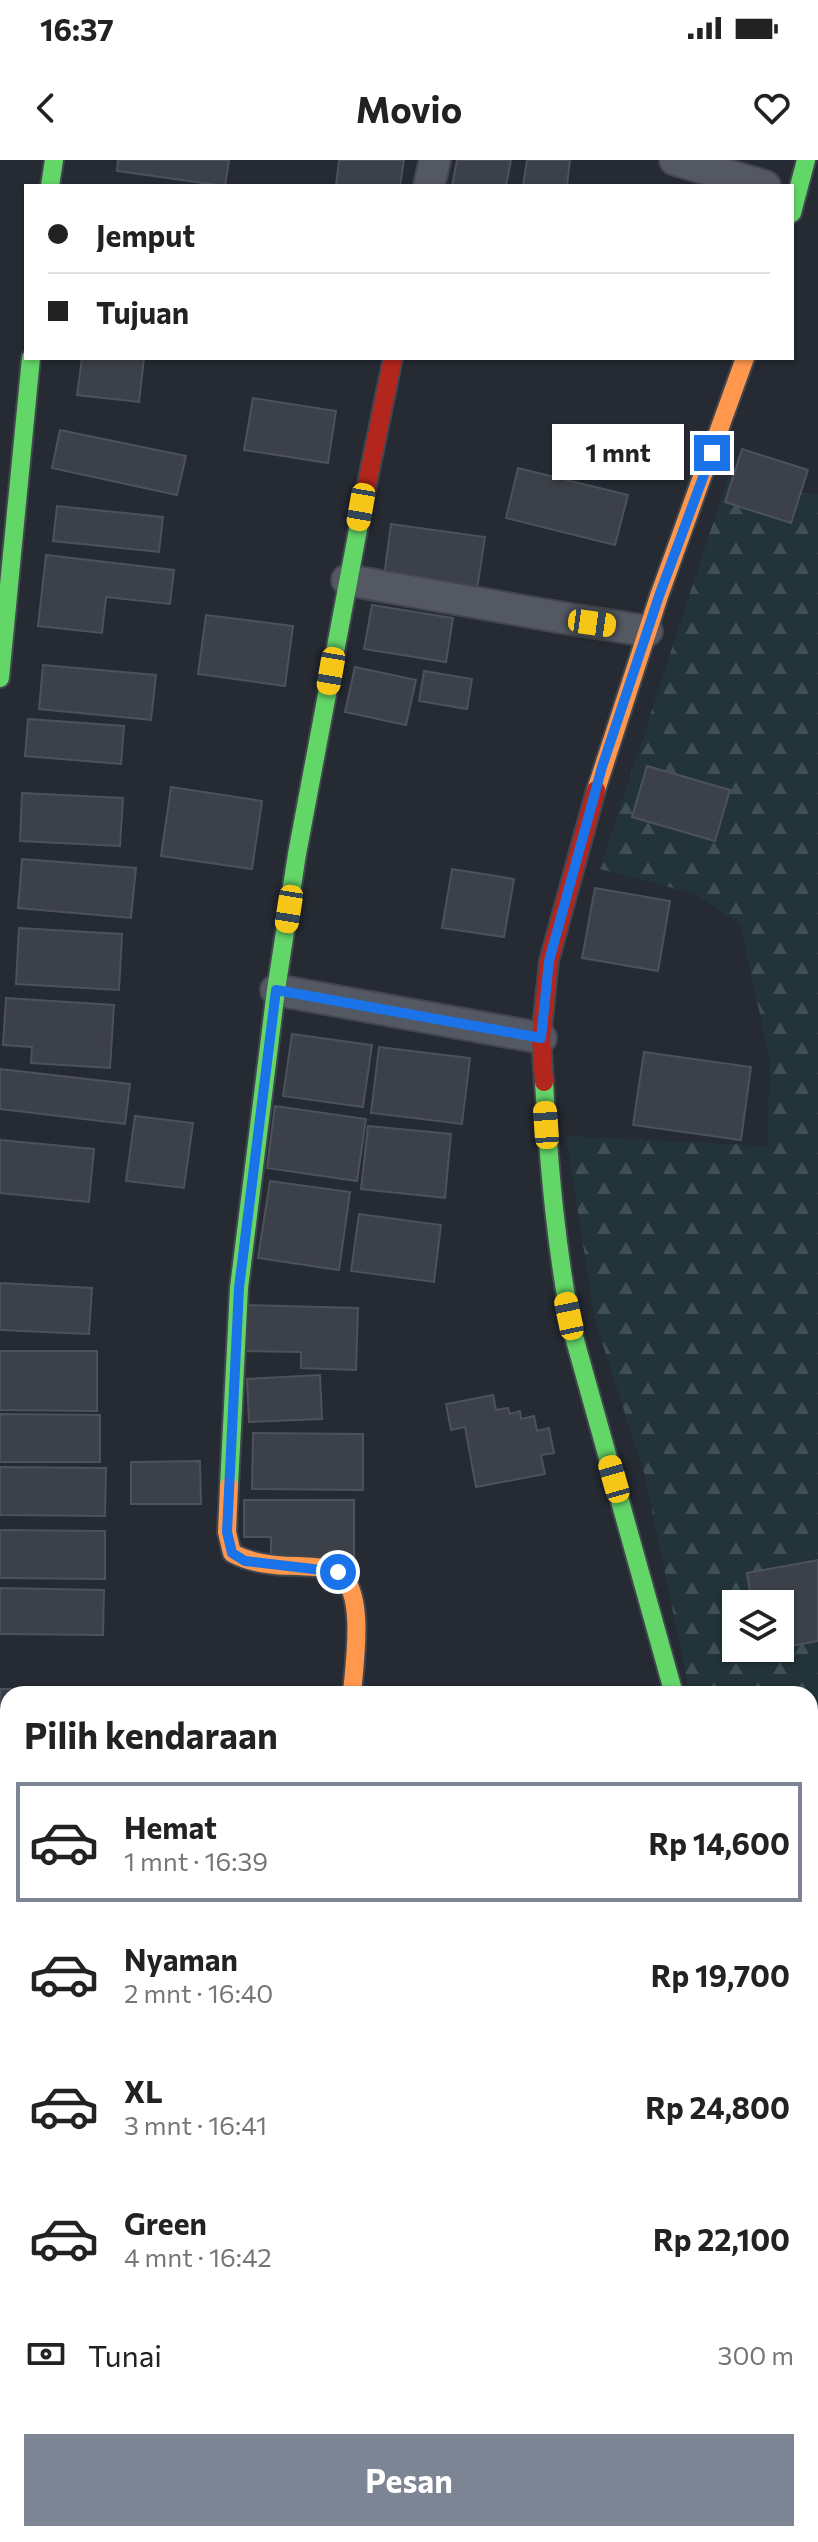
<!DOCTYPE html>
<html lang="id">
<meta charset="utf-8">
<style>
:root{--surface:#fff;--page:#f6f6f6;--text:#222;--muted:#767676;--line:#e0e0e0;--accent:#7d8493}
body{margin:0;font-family:Commissioner,sans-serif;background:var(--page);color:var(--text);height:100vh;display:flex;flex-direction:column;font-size:30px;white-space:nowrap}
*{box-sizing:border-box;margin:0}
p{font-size:26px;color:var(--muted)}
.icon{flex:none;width:44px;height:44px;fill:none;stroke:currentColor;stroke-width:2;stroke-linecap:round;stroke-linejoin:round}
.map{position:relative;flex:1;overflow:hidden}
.details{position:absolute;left:0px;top:1526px;width:818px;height:856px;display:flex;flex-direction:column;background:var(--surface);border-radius:24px 24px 0 0;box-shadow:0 2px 6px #0004}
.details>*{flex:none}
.guide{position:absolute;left:24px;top:24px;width:770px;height:176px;border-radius:0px;box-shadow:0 2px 6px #0004;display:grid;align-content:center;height:176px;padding:0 24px;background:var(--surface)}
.tools{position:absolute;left:722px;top:1430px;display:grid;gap:16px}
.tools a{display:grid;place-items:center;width:72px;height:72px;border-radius:0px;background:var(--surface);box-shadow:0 2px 6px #0004;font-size:40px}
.end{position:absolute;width:36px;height:36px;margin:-18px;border:10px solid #1a73e8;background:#fff;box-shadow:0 0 0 4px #fff}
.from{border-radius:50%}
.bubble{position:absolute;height:56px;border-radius:0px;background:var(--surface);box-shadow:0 2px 6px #0004;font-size:26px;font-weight:700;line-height:56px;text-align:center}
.car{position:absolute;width:24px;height:48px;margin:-24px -12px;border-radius:10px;box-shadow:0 0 6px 2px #0007;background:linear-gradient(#f5c518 24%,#345 0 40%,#f5c518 0 76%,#345 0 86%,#f5c518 0)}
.guide b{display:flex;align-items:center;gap:28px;height:76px;font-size:30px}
.guide b+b{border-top:2px solid var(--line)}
.guide i{width:20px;height:20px;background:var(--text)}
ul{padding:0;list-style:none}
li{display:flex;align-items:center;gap:24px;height:120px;margin:0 16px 12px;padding:0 8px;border:4px solid transparent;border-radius:0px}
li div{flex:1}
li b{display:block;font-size:30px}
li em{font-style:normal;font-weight:700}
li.active{border-color:var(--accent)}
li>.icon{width:72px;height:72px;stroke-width:1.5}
h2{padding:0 24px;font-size:36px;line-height:96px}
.pay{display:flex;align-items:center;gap:20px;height:88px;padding:0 24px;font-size:30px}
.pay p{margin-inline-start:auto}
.cta{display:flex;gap:16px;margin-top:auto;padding:16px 24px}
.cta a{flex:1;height:92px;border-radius:0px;background:var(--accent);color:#fff;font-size:32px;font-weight:700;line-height:92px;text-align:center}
.status{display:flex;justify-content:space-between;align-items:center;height:56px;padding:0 40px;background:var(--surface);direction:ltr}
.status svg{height:22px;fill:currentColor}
header{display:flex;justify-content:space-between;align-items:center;height:104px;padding:0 24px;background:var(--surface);font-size:36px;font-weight:700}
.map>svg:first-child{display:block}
.forest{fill:url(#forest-firs);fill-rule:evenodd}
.building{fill:#3c4049;stroke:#4c515b;stroke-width:2}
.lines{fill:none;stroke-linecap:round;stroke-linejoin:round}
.lane-casing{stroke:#42464e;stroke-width:18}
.street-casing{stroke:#42464e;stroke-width:34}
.fast-casing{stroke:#42464e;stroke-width:22}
.slow-casing{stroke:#42464e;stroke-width:22}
.jam-casing{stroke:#42464e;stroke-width:22}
.lane{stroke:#545862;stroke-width:14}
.street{stroke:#545862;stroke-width:30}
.fast{stroke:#63d668;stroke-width:18}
.slow{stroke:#ff974d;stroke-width:18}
.jam{stroke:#b3261e;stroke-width:18}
.route{stroke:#1a73e8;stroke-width:10}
</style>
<div class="status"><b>16:37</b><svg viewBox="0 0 49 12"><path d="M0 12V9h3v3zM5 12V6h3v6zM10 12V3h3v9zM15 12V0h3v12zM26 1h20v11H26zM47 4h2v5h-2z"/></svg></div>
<header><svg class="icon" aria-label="back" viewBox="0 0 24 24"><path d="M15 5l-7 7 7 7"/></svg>Movio<svg class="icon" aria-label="heart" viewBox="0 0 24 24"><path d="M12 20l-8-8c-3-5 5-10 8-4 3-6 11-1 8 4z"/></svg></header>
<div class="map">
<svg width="818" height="2382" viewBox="0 0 818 2382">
<defs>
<pattern id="forest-firs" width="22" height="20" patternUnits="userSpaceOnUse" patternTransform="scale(2)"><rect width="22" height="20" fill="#223439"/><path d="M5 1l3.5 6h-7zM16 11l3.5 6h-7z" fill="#3f4f54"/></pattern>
</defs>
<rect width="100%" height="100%" fill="#252a33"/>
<path class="forest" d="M729 314 784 333 818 334V1552L810 1553V1534H690L645 1316 595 1160 566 976 767 986 770 900 740 764 695 734 600 709ZM736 1444H780V1488H736Z"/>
<path class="building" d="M118 0H229L225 26 117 11Z
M339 0H404L400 26H336Z
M457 0H511L506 26H452Z
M527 0H570L567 26H523Z
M82 198H144L139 242 77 235Z
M253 238 336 251 328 303 244 290Z
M60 270 186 296 177 335 52 308Z
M742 289 808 310 791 363 725 342Z
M518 308 628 335 615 385 506 358Z
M57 346 163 357 159 392 53 381Z
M391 364 485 377 476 436 383 424Z
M46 395 174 410 170 444 106 437 102 473 38 466Z
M372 445 453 458 446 502 364 489Z
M206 455 293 466 285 526 198 514Z
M43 505 156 515 151 560 39 549Z
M355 507 416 520 406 565 345 552Z
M424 511 472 519 467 549 419 541Z
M28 559 124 566 121 604 25 596Z
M647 606 730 630 715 681 632 657Z
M171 627 262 641 252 709 161 696Z
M22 633 123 638 120 686 20 681Z
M22 699 136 708 131 758 18 748Z
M452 709 514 719 504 777 442 768Z
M595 728 670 741 658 811 582 798Z
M19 768 122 774 119 830 16 824Z
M6 838 114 845 110 908 31 903 32 887 3 885Z
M292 874 372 885 363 947 283 936Z
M379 887 470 898 462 964 371 953Z
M644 892 751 907 741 980 633 965Z
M0 909 130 924 125 964 0 949Z
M275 946 366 959 357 1021 267 1008Z
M135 956 193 963 184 1028 126 1021Z
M368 966 451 974 445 1038 361 1029Z
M0 980 94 989 89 1042 0 1033Z
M270 1021 350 1032 339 1110 258 1098Z
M359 1054 441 1065 434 1122 351 1111Z
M0 1123 92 1128 89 1174 0 1170Z
M244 1145 358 1148 356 1210 301 1208V1192L243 1191Z
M0 1191H97V1251L0 1250Z
M320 1215 322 1259 249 1262 247 1219Z
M493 1235 496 1250 508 1248 510 1254 520 1251 521 1259 534 1256 537 1271 549 1268 554 1293 541 1295 545 1314 476 1327 465 1267 451 1270 446 1244Z
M0 1254 100 1255V1302H0Z
M253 1273 363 1274V1330L252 1329Z
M200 1301 201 1344H131V1302Z
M0 1307 106 1308 105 1356 0 1355Z
M244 1340H354V1401H271V1377H244Z
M0 1370 105 1371V1419L0 1418Z
M818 1400V1481L780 1488V1444H752L747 1413Z
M0 1428 104 1430 103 1475 0 1474Z
M154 1528V1534H8V1596H0V1529Z
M0 1611 8 1612V1662L0 1661Z
M0 1693H8V1736H0Z
M0 1749H8V1794H0Z
M8 1817V1863L0 1864V1818Z
M8 1868V1917L0 1918V1869Z
M8 1922V1970L0 1971V1923Z
M8 1991V2031H0V1992Z
M8 2037V2094H0V2038Z
M0 2113H8V2166H0Z
M8 2183V2264L0 2265V2184Z
M818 2263V2290L810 2291V2264Z
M6 2371 8 2374H74V2382H6Z
M81 2374H136V2382H82Z
M156 2374H266V2382H156Z
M367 2374H439V2382H367Z
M729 2374H807L808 2382H731Z"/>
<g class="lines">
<g class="lane-casing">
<path id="lane" d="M818 1615 813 1630 818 1648
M810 1669 818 1667
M810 1993 818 1992"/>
</g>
<g class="street-casing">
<path id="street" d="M675 0 765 26
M429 26 435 0
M347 420 564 458 647 471
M276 830 541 878
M0 1982 8 1981
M810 2187 818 2186
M0 2270H8
M297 2374V2376"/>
</g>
<g class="fast-casing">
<path id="fast" d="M50 26 54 0
M792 53 806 0
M0 518 31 198
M544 922C549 1006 556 1091 573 1173L674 1534
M229 1326 239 1128 276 830 297 694 363 343"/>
</g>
<g class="slow-casing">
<path id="slow" d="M596 630 659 436 745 198
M229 1326 227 1372 232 1393C252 1404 275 1406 298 1406 311 1407 329 1406 340 1414 366 1434 354 1505 352 1534"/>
</g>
<g class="jam-casing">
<path id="jam" d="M363 343 393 198
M544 922 541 878 549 801 596 630
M810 2033 818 2063"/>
</g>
<use href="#lane" class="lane"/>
<use href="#street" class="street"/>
<use href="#fast" class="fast"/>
<use href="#slow" class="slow"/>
<use href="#jam" class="jam"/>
</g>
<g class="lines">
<path class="route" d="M338 1412 245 1401 232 1393 227 1372 239 1128 276 830 541 878 549 801 602 607 659 436 712 293"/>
</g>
</svg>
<div class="tools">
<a><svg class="icon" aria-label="layers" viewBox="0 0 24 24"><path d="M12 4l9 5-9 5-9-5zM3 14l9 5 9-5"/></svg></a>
</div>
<i class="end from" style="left:338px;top:1412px"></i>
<i class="end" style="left:712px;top:293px"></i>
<div class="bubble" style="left:552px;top:264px;width:132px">1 mnt</div>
<i class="car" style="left:361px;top:347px;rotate:190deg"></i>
<i class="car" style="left:592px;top:463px;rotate:98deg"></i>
<i class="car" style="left:331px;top:511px;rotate:190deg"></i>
<i class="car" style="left:289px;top:749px;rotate:189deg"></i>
<i class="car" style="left:546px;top:965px;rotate:356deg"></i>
<i class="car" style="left:569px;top:1156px;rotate:348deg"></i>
<i class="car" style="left:614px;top:1319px;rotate:344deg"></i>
<div class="guide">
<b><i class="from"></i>Jemput</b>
<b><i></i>Tujuan</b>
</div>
<section class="details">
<h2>Pilih kendaraan</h2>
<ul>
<li class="active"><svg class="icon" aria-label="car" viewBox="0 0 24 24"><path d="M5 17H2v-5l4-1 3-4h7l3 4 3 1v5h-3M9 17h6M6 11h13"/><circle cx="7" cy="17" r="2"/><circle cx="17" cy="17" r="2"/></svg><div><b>Hemat</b><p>1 mnt · 16:39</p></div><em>Rp 14,600</em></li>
<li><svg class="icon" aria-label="car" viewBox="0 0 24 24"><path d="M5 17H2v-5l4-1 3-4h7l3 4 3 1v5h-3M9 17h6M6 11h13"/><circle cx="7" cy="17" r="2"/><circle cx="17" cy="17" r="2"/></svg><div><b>Nyaman</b><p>2 mnt · 16:40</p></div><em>Rp 19,700</em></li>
<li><svg class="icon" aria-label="car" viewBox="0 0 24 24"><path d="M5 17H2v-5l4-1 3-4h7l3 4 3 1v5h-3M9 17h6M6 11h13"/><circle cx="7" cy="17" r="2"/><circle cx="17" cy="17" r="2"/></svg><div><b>XL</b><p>3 mnt · 16:41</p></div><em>Rp 24,800</em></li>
<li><svg class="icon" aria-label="car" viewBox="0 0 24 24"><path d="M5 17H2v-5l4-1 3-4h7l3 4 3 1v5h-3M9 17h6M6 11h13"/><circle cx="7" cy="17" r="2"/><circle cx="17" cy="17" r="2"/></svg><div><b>Green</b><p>4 mnt · 16:42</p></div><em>Rp 22,100</em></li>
</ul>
<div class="pay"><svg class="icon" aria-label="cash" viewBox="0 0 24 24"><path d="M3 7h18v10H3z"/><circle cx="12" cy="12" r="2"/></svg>Tunai<p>300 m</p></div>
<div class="cta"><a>Pesan</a></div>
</section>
</div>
